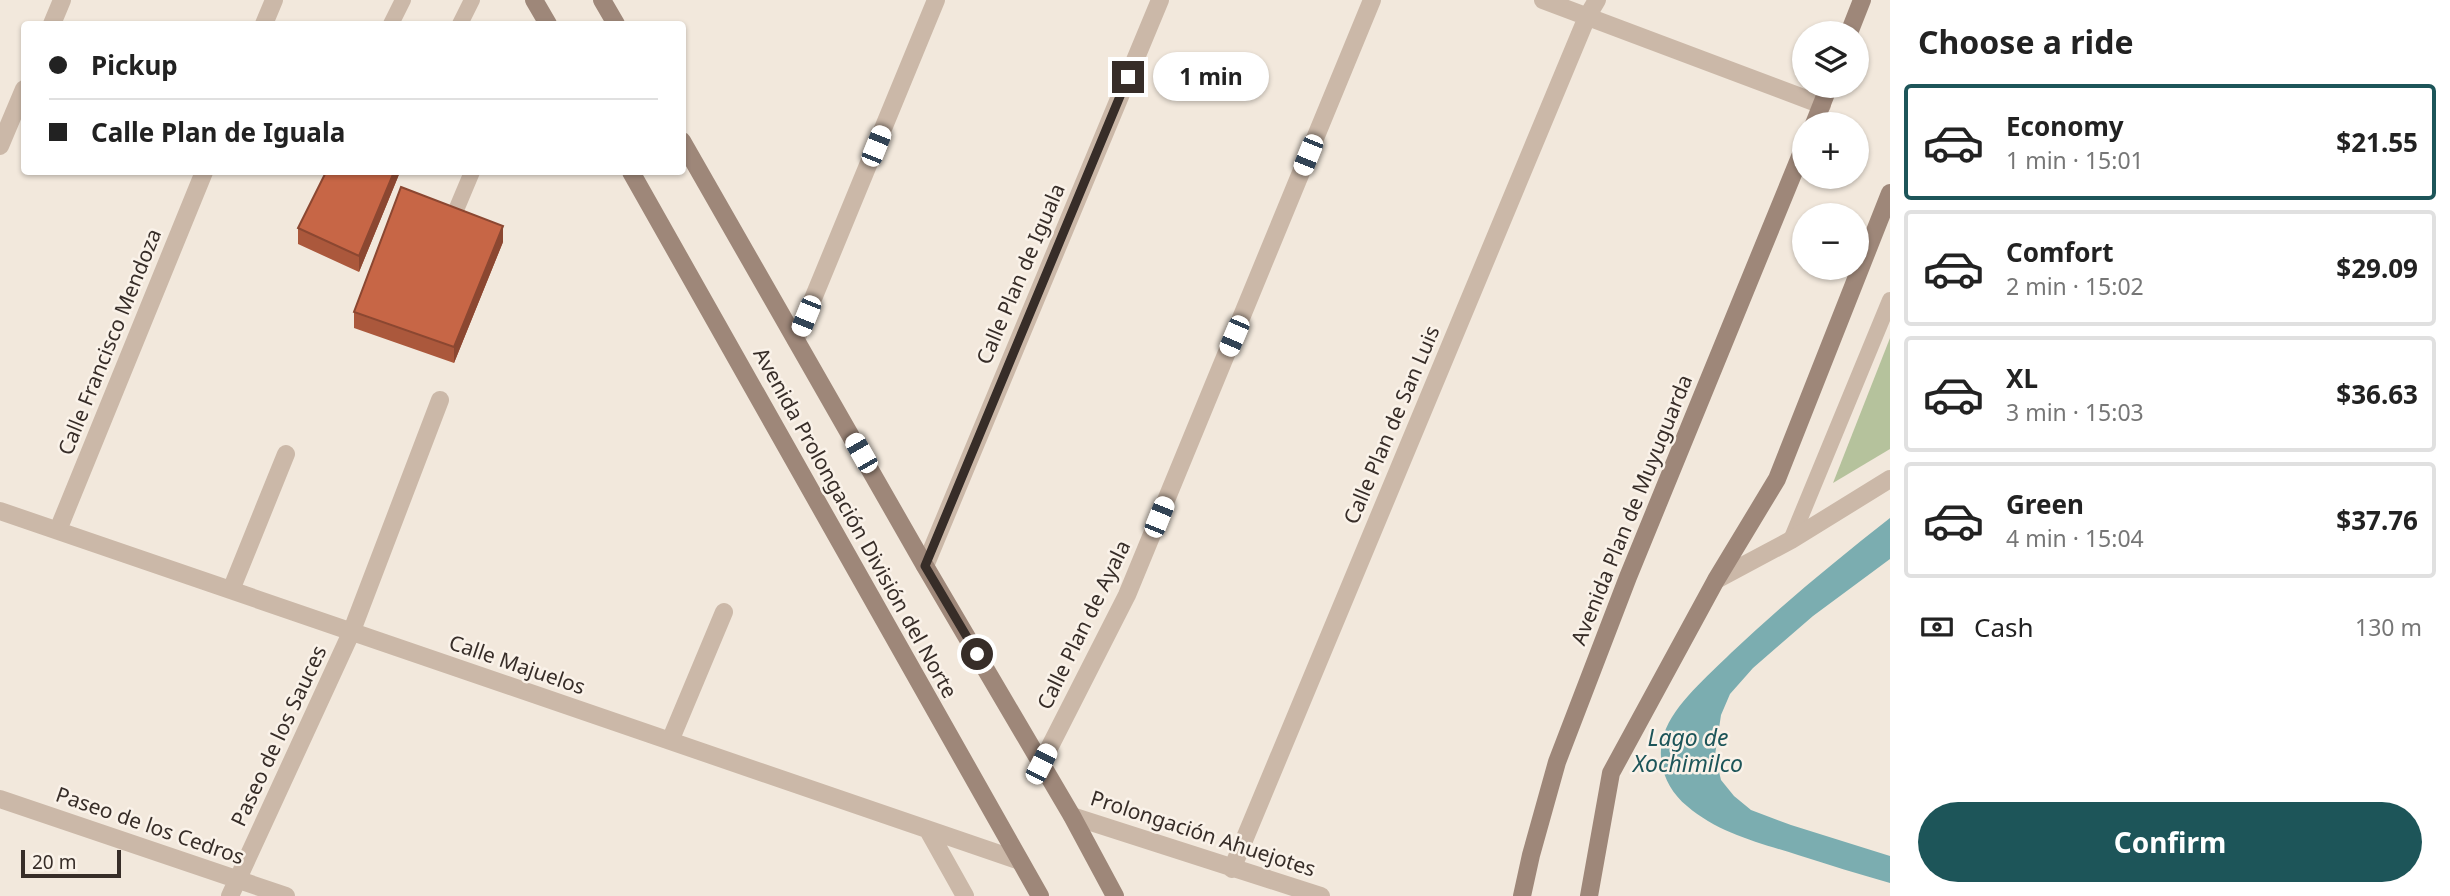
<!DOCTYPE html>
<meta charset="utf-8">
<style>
:root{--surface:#fff;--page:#f2f2f2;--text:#222;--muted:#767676;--line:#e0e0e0;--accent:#1d5559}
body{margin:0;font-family:"Noto Sans",sans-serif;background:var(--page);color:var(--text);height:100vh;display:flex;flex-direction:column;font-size:26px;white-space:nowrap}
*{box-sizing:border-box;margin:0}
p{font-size:23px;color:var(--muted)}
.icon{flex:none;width:38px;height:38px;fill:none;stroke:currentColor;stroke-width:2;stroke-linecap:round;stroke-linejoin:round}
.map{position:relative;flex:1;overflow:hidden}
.sheet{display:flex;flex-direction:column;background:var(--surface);width:560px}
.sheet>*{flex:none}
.hud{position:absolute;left:21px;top:21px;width:665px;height:154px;border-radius:7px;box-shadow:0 2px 5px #0004;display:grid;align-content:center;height:154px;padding:0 28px;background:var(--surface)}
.fabs{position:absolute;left:1792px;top:21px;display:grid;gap:14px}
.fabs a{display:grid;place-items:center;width:77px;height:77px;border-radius:50%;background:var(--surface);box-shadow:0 2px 5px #0004;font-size:35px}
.scale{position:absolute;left:21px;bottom:18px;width:100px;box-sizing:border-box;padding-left:7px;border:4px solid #372d28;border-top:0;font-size:19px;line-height:24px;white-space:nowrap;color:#372d28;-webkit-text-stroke:5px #faf2e9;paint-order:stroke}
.end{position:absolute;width:32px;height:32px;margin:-16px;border:9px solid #372d28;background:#fff;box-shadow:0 0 0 4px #fff}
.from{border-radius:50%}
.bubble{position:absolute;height:49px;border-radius:24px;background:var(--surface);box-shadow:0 2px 5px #0004;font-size:23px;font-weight:700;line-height:49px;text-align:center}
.car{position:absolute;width:21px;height:42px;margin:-21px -10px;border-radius:9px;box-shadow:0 0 5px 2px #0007;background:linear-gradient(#fff 24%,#345 0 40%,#fff 0 76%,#345 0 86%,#fff 0)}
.hud b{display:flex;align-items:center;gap:24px;height:66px;font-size:26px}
.hud b+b{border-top:2px solid var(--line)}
.hud i{width:18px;height:18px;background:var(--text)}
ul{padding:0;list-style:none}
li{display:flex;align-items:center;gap:21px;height:116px;margin:0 14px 10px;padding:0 14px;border:4px solid var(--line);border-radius:7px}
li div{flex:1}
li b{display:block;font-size:26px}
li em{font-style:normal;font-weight:700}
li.active{border-color:var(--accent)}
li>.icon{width:63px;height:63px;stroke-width:1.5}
h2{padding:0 28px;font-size:32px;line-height:84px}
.pay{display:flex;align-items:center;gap:18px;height:77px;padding:0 28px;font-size:26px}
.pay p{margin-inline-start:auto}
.cta{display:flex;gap:14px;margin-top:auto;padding:14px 28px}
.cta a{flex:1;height:80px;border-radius:42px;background:var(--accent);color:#fff;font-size:28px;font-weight:700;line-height:80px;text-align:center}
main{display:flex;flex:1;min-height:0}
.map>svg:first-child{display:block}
.green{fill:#b5c29c}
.water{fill:#7badb0}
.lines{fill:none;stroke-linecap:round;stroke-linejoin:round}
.lane{stroke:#cbb8a8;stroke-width:16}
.street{stroke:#cbb8a8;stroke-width:18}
.secondary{stroke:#9e8779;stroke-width:18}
.wall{fill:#ab583c}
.shaded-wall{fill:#8b4731}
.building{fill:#c76646;stroke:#8b4731;stroke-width:2}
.route{stroke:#372d28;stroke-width:9}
.labels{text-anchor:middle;stroke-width:5;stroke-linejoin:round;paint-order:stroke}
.street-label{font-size:21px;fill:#372d28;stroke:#faf2e9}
.water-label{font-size:23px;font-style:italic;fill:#1d5559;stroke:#faf2e9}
</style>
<main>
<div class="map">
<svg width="1890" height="896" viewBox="0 0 1890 896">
<rect width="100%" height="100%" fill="#f2e8dc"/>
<path class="green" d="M1890 338V449L1833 483Z"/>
<path class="water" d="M1890 518V559L1813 616 1753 668 1730 694 1721 715 1715 755 1721 780 1734 796 1751 810 1791 825 1890 856V883C1859 874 1829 865 1798 855 1760 843 1718 833 1687 806 1666 789 1655 761 1664 734 1674 704 1709 675 1731 653 1782 605 1835 561 1890 518Z"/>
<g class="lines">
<path class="lane" d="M391 24 403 0
M460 24 472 0
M451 222 472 172
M1791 540 1890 300"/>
<path class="street" d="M1543 0 1822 105
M52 24 62 0
M264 24 274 0
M0 146 24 89
M796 340 936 0
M0 511 1020 861
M58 530 204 172
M925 566 1160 0
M1716 580 1791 540 1890 479
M231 590 286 454
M670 741 724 612
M1041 764 1127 595 1372 0
M0 799 286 896
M1072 816 1321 896
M928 830 965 896
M1232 869 1587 17 1597 0
M230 896 351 633 440 400"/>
<path class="secondary" d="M534 0 548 24
M602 0 616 24
M1849 33 1862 0
M1814 124 1829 86
M682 141 925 566 1072 816 1115 896
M631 172 1040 896
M1522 896 1531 855 1557 762 1628 577 1804 147
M1589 896 1611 773 1716 580 1777 479 1890 193"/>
</g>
<path class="wall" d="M326 172H400L359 272 298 244V228Z
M503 242 454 363 354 328V312Z"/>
<path class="shaded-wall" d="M394 172H400L359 272V256Z
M503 226V242L454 363V347Z"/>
<path class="building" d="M326 172H394L359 256 298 228Z
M401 187 503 226 454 347 354 312Z"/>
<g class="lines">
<path class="route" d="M977 654 925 566 1128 77"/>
</g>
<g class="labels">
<g class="street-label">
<text transform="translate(1021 274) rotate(-67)" y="7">Calle Plan de Iguala</text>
<text transform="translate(110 342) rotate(-68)" y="7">Calle Francisco Mendoza</text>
<text transform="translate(1392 425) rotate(-67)" y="7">Calle Plan de San Luis</text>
<text transform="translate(1632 510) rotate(-68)" y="7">Avenida Plan de Muyuguarda</text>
<text transform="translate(855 523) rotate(61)" y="7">Avenida Prolongación División del Norte</text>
<text transform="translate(1084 625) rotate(-64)" y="7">Calle Plan de Ayala</text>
<text transform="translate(517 665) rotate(19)" y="7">Calle Majuelos</text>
<text transform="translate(279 736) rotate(-65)" y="7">Paseo de los Sauces</text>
<text transform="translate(150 826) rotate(19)" y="7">Paseo de los Cedros</text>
<text transform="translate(1203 834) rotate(18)" y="7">Prolongación Ahuejotes</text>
</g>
<g class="water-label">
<text x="1688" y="746">Lago de<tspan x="1688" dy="26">Xochimilco</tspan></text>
</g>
</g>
</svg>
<div class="fabs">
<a><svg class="icon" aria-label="layers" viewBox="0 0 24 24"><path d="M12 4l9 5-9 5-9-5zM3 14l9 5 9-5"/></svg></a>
<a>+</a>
<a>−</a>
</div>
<div class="scale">20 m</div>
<i class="end from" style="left:977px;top:654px"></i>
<i class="end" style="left:1128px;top:77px"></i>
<div class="bubble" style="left:1153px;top:52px;width:116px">1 min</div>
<i class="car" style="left:876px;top:146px;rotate:22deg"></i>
<i class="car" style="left:1308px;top:155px;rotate:202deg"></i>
<i class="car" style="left:806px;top:316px;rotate:202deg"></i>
<i class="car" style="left:1234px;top:336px;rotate:203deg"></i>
<i class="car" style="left:861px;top:453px;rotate:330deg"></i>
<i class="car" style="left:1159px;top:517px;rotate:22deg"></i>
<i class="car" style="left:1041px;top:764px;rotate:27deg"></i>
<div class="hud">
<b><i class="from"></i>Pickup</b>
<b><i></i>Calle Plan de Iguala</b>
</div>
</div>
<section class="sheet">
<h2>Choose a ride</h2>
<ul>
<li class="active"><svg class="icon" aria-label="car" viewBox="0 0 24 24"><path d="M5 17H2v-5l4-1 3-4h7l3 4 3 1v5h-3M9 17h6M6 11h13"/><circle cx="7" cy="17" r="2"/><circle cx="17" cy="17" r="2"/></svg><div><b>Economy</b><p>1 min · 15:01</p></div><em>$21.55</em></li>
<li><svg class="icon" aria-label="car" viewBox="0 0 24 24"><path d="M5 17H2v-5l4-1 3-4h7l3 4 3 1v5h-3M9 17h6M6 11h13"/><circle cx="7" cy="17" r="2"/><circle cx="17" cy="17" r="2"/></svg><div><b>Comfort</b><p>2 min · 15:02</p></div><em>$29.09</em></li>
<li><svg class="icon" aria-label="car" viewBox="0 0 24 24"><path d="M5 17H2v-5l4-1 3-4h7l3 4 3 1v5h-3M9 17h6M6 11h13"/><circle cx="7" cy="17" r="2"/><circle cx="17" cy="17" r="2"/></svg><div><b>XL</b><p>3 min · 15:03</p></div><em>$36.63</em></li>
<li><svg class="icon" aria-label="car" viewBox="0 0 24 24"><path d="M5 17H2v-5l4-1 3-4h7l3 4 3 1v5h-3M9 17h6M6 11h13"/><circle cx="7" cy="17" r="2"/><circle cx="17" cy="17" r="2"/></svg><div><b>Green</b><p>4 min · 15:04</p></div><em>$37.76</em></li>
</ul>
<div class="pay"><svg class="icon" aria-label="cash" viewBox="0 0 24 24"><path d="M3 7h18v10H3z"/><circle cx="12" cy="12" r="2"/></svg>Cash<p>130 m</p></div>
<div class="cta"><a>Confirm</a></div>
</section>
</main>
